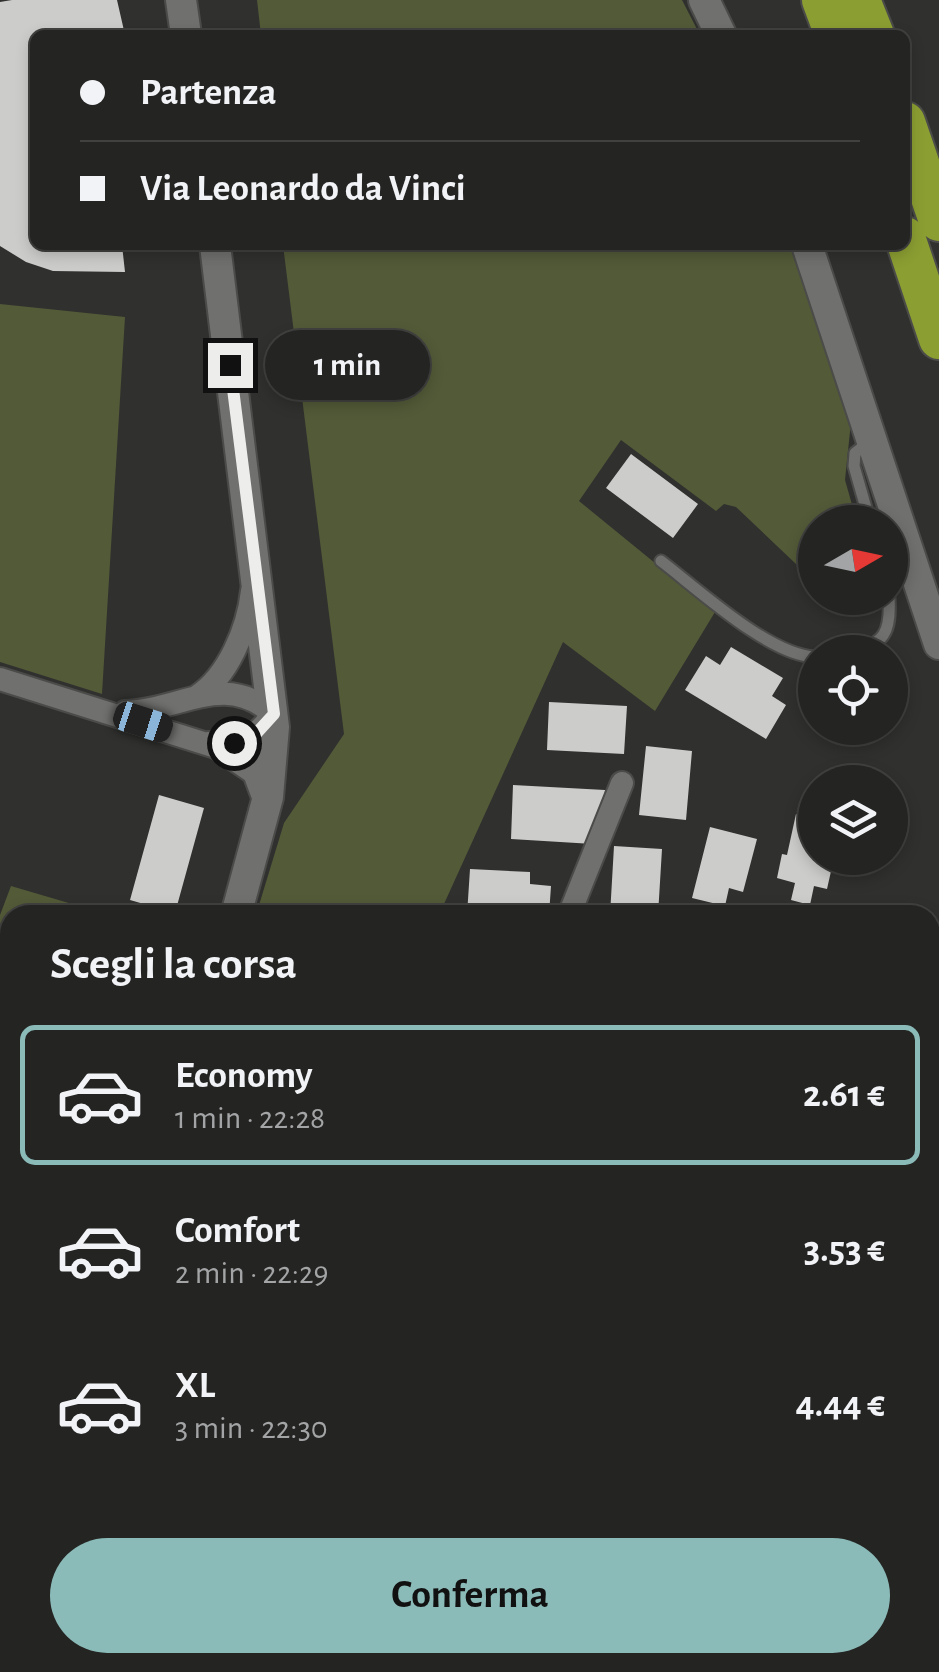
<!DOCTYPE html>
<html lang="it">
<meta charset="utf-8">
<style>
:root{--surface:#242422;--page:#2c2c2a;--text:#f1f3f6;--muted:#a3a4a5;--line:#414140;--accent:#8bbbb9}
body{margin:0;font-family:"Alegreya Sans",sans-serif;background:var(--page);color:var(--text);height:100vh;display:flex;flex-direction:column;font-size:38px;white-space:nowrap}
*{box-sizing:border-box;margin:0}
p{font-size:32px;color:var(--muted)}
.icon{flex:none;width:55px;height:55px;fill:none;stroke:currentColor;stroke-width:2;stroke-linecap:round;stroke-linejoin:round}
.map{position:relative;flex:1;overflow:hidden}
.drawer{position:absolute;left:0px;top:905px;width:940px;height:768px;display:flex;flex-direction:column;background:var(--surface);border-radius:30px 30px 0 0;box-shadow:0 5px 15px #0003,0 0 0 2px var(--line)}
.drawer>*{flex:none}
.top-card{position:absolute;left:30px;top:30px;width:880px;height:220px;border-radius:15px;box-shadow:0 5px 15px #0003,0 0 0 2px var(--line);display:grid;align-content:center;height:220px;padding:0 50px;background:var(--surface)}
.needle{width:65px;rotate:81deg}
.fabs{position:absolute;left:798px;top:505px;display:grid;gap:20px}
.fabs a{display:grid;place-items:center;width:110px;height:110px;border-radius:50%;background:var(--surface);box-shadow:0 5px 15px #0003,0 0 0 2px var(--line);font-size:50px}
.end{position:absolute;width:45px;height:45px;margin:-22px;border:12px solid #edeeec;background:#111;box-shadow:0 0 0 5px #111}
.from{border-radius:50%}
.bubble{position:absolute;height:70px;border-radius:35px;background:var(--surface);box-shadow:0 5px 15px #0003,0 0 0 2px var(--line);font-size:32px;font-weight:700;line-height:70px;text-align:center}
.car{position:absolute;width:30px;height:60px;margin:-30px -15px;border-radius:12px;box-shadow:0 0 8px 2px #0007;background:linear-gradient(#222 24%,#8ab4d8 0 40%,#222 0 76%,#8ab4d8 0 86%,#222 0)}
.top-card b{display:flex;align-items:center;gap:35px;height:95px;font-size:38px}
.top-card b+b{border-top:2px solid var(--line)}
.top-card i{width:25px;height:25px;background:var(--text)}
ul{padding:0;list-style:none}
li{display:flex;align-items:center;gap:30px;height:140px;margin:0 20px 15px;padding:0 30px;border:5px solid transparent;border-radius:15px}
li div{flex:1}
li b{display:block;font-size:38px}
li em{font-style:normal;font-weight:700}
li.selected{border-color:var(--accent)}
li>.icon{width:90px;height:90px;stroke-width:1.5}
h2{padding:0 50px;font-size:45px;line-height:120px}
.primary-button{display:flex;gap:20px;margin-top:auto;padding:20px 50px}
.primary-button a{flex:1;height:115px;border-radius:60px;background:var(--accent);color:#111;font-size:40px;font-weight:700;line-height:115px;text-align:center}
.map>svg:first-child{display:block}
.green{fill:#525a38}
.building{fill:#cccdca}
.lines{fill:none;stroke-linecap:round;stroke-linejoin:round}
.lane-casing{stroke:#4b4b49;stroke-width:15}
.street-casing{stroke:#4b4b49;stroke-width:26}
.secondary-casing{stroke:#4b4b49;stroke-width:34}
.highway-casing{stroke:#4b4b49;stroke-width:44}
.lane{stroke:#70706e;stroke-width:11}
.street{stroke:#70706e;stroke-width:22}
.secondary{stroke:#70706e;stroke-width:30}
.highway{stroke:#8b9e32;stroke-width:40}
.route{stroke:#edeeec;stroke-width:12}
</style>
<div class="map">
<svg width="939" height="1672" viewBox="0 0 939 1672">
<rect width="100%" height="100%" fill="#30302e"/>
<path class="green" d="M257 0H682L700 35H261Z
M283 245H791L851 422 845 480 857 522H815V582L736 507 724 504 716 511 621 440 579 501 715 612 655 711 563 642 439 915H256L284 823 344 734Z
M0 304 125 317 102 694 0 662Z
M11 886 96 911 95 915H10V1136L0 1162V915Z"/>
<path class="building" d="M12 0H117L125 35H35V245H122L125 272 53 271 26 262 0 246V2Z
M631 454 698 504 673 538 606 488Z
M731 647 783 678 772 696 786 705 766 739 685 690 706 656 720 665Z
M549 702 627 706 624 754 547 750Z
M646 746 692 751 686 820 639 815Z
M513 785 605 790 602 825 593 844 511 839Z
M159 795 204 808 175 913 130 900Z
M796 814 815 819V858H834L827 889 814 886 810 905 791 900 795 883 777 878 782 854 787 855Z
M710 827 757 839 743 892 729 888 725 906 692 898Z
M614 846 662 849 658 915H610Z
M470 869 530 872V884L551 886 549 915H467Z
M10 1212V1270L0 1267V1243Z
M10 1303V1369L0 1366V1334Z
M0 1403 10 1406V1552L0 1549Z
M90 1662H154L152 1672H87Z
M301 1662H359L356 1672H298Z
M395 1662H461L459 1672H393Z
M678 1662H757L777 1668 776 1672H675Z"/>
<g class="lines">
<g class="lane-casing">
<path id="lane" d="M869 442 855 453 854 466 870 522
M661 561C699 590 769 655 815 657
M851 652C885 644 891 632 889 598"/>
</g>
<g class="street-casing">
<path id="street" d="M0 679 216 747 254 773 264 800
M196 697C228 677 248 628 252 591
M125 712C180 711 224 670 273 714 256 739 238 745 208 743
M569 915 622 783
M930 1131H939
M930 1508 939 1484
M218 1672 220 1662
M515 1672 517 1662
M893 1672 895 1662"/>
</g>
<g class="secondary-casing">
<path id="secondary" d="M181 0 186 35
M704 0 721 35
M215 245 274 727 268 797 236 915
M807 245 939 644
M17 1672 20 1662"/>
</g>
<g class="highway-casing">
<path id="highway" d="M822 0 835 35
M860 0 874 35
M905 122 939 221
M905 237 939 339"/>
</g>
<use href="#lane" class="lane"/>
<use href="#street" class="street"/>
<use href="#secondary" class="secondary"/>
<use href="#highway" class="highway"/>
</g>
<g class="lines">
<path class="route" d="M230 365 274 714 254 736 234 743"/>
</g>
</svg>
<div class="fabs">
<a><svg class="needle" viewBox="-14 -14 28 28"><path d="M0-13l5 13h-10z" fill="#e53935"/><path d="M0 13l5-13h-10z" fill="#a3a4a5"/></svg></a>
<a><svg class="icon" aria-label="locate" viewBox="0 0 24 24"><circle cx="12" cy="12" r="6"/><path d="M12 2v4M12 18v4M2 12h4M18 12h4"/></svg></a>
<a><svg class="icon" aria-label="layers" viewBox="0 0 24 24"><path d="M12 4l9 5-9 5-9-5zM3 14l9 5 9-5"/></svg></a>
</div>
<i class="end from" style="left:234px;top:743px"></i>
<i class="end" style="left:230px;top:365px"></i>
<div class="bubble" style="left:265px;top:330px;width:165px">1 min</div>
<i class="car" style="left:143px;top:722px;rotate:108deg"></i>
<div class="top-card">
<b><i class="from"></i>Partenza</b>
<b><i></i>Via Leonardo da Vinci</b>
</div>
<section class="drawer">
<h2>Scegli la corsa</h2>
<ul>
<li class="selected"><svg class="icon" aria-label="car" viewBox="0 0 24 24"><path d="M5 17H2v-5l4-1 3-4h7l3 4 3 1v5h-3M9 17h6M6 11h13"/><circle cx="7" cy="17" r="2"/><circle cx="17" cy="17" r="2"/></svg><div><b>Economy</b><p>1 min · 22:28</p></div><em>2.61 €</em></li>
<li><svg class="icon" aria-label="car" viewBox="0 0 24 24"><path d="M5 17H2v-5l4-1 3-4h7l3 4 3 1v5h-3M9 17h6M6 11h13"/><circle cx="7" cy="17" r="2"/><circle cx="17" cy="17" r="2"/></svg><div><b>Comfort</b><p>2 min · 22:29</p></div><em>3.53 €</em></li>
<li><svg class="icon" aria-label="car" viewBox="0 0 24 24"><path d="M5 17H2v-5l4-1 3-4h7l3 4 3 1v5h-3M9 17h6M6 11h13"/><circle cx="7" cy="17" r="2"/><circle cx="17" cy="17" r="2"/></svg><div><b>XL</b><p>3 min · 22:30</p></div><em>4.44 €</em></li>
</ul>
<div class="primary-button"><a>Conferma</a></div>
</section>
</div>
